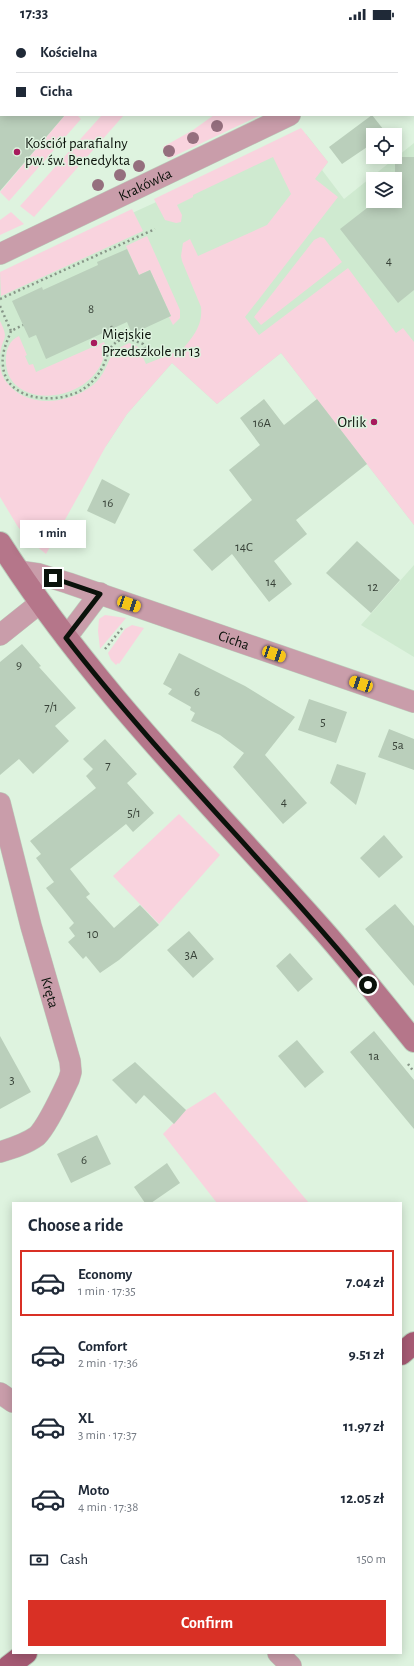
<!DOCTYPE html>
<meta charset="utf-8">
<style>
:root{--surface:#fff;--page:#f6f6f7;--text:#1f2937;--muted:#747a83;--line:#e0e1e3;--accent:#d93025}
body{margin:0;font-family:"Alegreya Sans",sans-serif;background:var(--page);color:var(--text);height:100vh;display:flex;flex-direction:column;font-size:15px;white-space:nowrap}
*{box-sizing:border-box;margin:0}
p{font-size:13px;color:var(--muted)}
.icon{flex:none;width:22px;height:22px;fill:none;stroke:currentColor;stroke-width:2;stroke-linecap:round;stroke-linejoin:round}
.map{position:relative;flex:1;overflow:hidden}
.panel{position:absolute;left:12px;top:1174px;width:390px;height:452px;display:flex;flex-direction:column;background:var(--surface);border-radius:0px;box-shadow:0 2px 10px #0003}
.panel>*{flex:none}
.banner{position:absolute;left:0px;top:0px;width:414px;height:88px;box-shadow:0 2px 10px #0003;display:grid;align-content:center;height:88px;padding:0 16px;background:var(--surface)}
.fabs{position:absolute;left:366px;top:100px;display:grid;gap:8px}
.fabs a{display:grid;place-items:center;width:36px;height:36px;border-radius:0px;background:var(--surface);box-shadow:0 2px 10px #0003;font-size:20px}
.end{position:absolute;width:18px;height:18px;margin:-9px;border:5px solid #0b120b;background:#fff;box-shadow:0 0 0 2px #fff}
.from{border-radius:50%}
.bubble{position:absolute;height:28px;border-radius:0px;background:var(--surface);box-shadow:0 2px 10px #0003;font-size:13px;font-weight:700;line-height:28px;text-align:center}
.car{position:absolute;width:12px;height:24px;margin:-12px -6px;border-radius:5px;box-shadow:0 0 3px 1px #0007;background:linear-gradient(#f5c518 24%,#345 0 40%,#f5c518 0 76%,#345 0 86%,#f5c518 0)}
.banner b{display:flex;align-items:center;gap:14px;height:38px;font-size:15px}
.banner b+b{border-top:1px solid var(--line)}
.banner i{width:10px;height:10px;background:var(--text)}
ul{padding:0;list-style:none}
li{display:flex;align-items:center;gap:12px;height:66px;margin:0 8px 6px;padding:0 8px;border:2px solid transparent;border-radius:0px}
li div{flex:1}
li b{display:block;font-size:15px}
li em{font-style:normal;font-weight:700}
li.selected{border-color:var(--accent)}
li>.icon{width:36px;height:36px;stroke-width:1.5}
h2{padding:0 16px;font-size:18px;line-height:48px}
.pay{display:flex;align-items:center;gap:10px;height:44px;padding:0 16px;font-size:15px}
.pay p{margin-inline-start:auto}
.primary-button{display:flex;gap:8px;margin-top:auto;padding:8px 16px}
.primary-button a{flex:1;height:46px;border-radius:0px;background:var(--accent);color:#fff;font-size:16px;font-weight:700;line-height:46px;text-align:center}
.status{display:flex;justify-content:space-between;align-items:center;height:28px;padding:0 20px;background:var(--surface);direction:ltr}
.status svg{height:11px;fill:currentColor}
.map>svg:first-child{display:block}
.built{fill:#cfead0;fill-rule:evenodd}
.green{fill:#f9d3de}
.building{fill:#bacfbb}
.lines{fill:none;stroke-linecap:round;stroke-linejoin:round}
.minor-casing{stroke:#bccfbd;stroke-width:22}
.secondary-casing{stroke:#bccfbd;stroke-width:24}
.primary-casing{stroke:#bccfbd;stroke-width:24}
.path{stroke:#879688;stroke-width:2.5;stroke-dasharray:2 3;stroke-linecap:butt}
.minor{stroke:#c99daa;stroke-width:21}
.secondary{stroke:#b5768a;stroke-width:22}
.primary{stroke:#a55a73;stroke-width:22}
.tree{fill:#956f7e}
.route{stroke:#0b120b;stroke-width:5}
.poi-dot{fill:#a71b5d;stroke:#def3df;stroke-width:1.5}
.labels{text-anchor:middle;stroke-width:3;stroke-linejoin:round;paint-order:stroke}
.number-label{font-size:13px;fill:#374137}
.poi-label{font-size:15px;fill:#0b120b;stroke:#def3df;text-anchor:start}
.street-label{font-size:15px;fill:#0b120b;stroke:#def3df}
</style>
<div class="status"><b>17:33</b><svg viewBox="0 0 49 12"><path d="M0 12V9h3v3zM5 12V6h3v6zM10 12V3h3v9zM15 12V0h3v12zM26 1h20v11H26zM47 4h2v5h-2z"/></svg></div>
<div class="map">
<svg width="414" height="1638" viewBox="0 0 414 1638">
<rect width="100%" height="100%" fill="#def3df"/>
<path class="built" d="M306 106 328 134 322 142 344 171 414 115V497L281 325 217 376 172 335 127 386 106 418 0 468V245ZM373 151H395V173H373Z
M414 537V629L361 597Z"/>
<path class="green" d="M65 87H77L81 91 9 173 0 164Z
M102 87H124L34 189 20 178Z
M214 87H261L168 131 163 119 193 102Z
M301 100 328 134 315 151 338 169 245 289 259 307 348 240 396 305 403 300 414 314V497L281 325 217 376 172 335 127 386 106 418 46 526 35 517 18 499 0 469V337C1 345 3 350 8 356 29 381 69 376 93 357 103 349 108 335 113 323L129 315 138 319 146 336 176 324 179 326C191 310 203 300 201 279L182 233 181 228 183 215 190 211 198 228 267 197 291 166 273 129 193 167V169L177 177 182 187 181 194 176 195 165 192 154 171Z
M132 181 143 203 1 268 0 244Z
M11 184 24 196 0 207V192Z
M147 208 180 282V290L173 297 169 289 171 288 150 242 139 247 126 218Z
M320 209 324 210 342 234 261 297 254 289 314 212Z
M0 293C10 313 2 308 0 327Z
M19 308 27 327 25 328 29 337 33 336 36 344 104 314C107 320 104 328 102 334 83 379 3 380 6 330 6 321 10 312 19 308Z
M105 587 126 590 100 621 98 603 99 591Z
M132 597 144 600 119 636 118 635 116 637 111 632 108 625 125 601Z
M179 786 220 827 159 896 113 848Z
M215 1064 309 1175H217L163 1106 186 1082Z"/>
<path class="building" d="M0 87H65L0 163Z
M372 87 387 106 373 107V115L342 136 329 119Z
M395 129H414V262L398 275 340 201 376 173H395Z
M127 221 139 247 150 242 171 288 132 306 127 294 46 331 36 307 29 310 12 273 42 259 43 262 98 237 97 234Z
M264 371 284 397 317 371 367 436 296 492 307 506 274 533 292 556 269 574 232 526 212 543 193 522 252 472 229 442 260 417 240 390Z
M102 451 130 466 115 496 87 483Z
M357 513 400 552 371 585 326 545Z
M22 616 41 638 39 639 76 680 55 698 69 713 33 746 19 731 0 747V634Z
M179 625 245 658 295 689 265 727 307 775 283 796 233 739 244 725 220 707 191 693 195 685 190 682 191 679 168 666 172 661 163 656Z
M309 671 347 684 336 715 298 702Z
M389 701 414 711V742L378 729Z
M105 711 137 746 127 755 154 785 133 804 126 796 70 841 90 866 86 869 114 900 140 877 159 897 119 932 100 945 86 928 83 931 68 914 75 908 69 900 74 895 46 860 54 854 36 830 41 826 30 813 96 760 86 748 93 741 83 731Z
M337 736 366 745 356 777 330 755Z
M384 807 403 829 379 850 360 830Z
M395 876 414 898V958L365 901Z
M189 903 214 931 193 950 167 922Z
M290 925 313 951 298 964 276 938Z
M374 1003 414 1052V1101L350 1024Z
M0 1008 31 1064 0 1081Z
M297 1012 324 1044 305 1060 278 1028Z
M135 1034 186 1082 174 1096 144 1067 136 1076 112 1052Z
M97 1107 111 1136 71 1155 57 1126Z
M167 1135 180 1155 151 1175H145L134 1159Z"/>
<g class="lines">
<g class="minor-casing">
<g id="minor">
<path d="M413 27 414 26"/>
<path id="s1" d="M0 226 290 87"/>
<path id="s2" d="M18 543 39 546 68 555 414 674"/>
<path d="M0 607 40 575"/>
<path d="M66 610 100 565"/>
<path id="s3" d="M0 775 31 898 70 1033 71 1044 69 1051C62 1066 48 1097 37 1108 26 1116 13 1120 0 1124"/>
<path d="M0 1365 13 1374"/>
<path d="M278 1625 291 1638"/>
</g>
</g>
<g class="secondary-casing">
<path id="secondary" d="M0 515C90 657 210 775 321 900 353 936 383 975 414 1013"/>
</g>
<g class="primary-casing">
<path id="primary" d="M401 1326 414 1315
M9 1638 26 1625"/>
</g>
<path class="path" d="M249 0 250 1
M0 271 155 201
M0 278 11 303 23 297
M11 303C7 314 1 325 3 338 6 374 59 377 83 361 91 356 99 347 103 338 109 327 106 321 118 313L111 298
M118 313 127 310 143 316 148 326
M105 621 123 599
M408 1036 414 1044"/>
<use href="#minor" class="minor"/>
<use href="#secondary" class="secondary"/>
<use href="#primary" class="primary"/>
</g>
<g class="tree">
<circle cx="217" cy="98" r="6"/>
<circle cx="193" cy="110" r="6"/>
<circle cx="169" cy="123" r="6"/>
<circle cx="139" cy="138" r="6"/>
<circle cx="120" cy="147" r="6"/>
<circle cx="98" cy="157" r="6"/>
</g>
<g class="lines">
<path class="route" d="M53 550 100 566 66 610C160 731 270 838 368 957"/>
</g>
<g class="poi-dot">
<circle cx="17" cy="124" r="4"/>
<circle cx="94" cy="315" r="4"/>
<circle cx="374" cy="394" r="4"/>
</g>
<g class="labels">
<g class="number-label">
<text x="389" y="237">4</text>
<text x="91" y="285">8</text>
<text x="262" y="399">16A</text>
<text x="108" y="479">16</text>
<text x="244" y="523">14C</text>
<text x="271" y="558">14</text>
<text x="373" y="563">12</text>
<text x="19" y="641">9</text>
<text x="197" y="668">6</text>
<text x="51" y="683">7/1</text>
<text x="323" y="698">5</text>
<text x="398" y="721">5a</text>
<text x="108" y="741">7</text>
<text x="284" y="778">4</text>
<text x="134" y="789">5/1</text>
<text x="93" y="910">10</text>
<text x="191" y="931">3A</text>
<text x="374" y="1032">1a</text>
<text x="12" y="1056">3</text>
<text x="84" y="1136">6</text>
</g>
<g class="poi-label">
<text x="25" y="120">Kościół parafialny<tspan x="25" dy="17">pw. św. Benedykta</tspan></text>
<text x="102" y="311">Miejskie<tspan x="102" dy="17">Przedszkole nr 13</tspan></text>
<text x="366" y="399" text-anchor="end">Orlik</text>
</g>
<g class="street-label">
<text dy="5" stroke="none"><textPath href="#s1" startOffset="161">Krakówka</textPath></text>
<text dy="5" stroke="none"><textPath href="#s2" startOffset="227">Cicha</textPath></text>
<text dy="5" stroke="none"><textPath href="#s3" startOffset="196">Kręta</textPath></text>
</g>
</g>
</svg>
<div class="fabs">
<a><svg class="icon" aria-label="locate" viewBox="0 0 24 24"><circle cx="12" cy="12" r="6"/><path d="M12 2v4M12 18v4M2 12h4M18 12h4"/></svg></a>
<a><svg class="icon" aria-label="layers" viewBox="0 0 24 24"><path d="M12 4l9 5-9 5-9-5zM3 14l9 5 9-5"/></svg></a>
</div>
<i class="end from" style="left:368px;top:957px"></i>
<i class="end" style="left:53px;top:550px"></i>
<div class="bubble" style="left:20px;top:492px;width:66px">1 min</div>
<i class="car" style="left:129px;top:576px;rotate:109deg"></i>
<i class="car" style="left:274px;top:626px;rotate:109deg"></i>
<i class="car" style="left:361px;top:656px;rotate:289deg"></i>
<div class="banner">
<b><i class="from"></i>Kościelna</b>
<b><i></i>Cicha</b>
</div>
<section class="panel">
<h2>Choose a ride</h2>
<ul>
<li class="selected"><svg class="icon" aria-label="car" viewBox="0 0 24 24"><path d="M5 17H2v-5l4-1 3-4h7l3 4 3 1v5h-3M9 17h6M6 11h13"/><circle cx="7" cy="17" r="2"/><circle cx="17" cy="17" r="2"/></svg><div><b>Economy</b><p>1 min · 17:35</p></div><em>7.04 zł</em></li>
<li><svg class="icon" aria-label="car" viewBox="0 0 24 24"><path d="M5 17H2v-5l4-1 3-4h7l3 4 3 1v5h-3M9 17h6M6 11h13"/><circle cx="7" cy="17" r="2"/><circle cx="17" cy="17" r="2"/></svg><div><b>Comfort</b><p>2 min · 17:36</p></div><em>9.51 zł</em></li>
<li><svg class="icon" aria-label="car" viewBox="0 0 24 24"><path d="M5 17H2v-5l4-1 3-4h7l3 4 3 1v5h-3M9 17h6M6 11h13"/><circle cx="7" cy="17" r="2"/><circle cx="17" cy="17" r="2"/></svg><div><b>XL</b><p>3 min · 17:37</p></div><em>11.97 zł</em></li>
<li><svg class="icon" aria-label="car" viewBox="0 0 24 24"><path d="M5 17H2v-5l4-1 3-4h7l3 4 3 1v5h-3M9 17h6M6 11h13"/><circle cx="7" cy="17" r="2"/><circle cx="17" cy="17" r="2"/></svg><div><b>Moto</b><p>4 min · 17:38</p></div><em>12.05 zł</em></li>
</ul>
<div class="pay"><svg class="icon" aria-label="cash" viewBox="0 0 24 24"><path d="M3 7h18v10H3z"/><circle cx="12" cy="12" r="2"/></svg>Cash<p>150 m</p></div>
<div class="primary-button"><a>Confirm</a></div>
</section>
</div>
